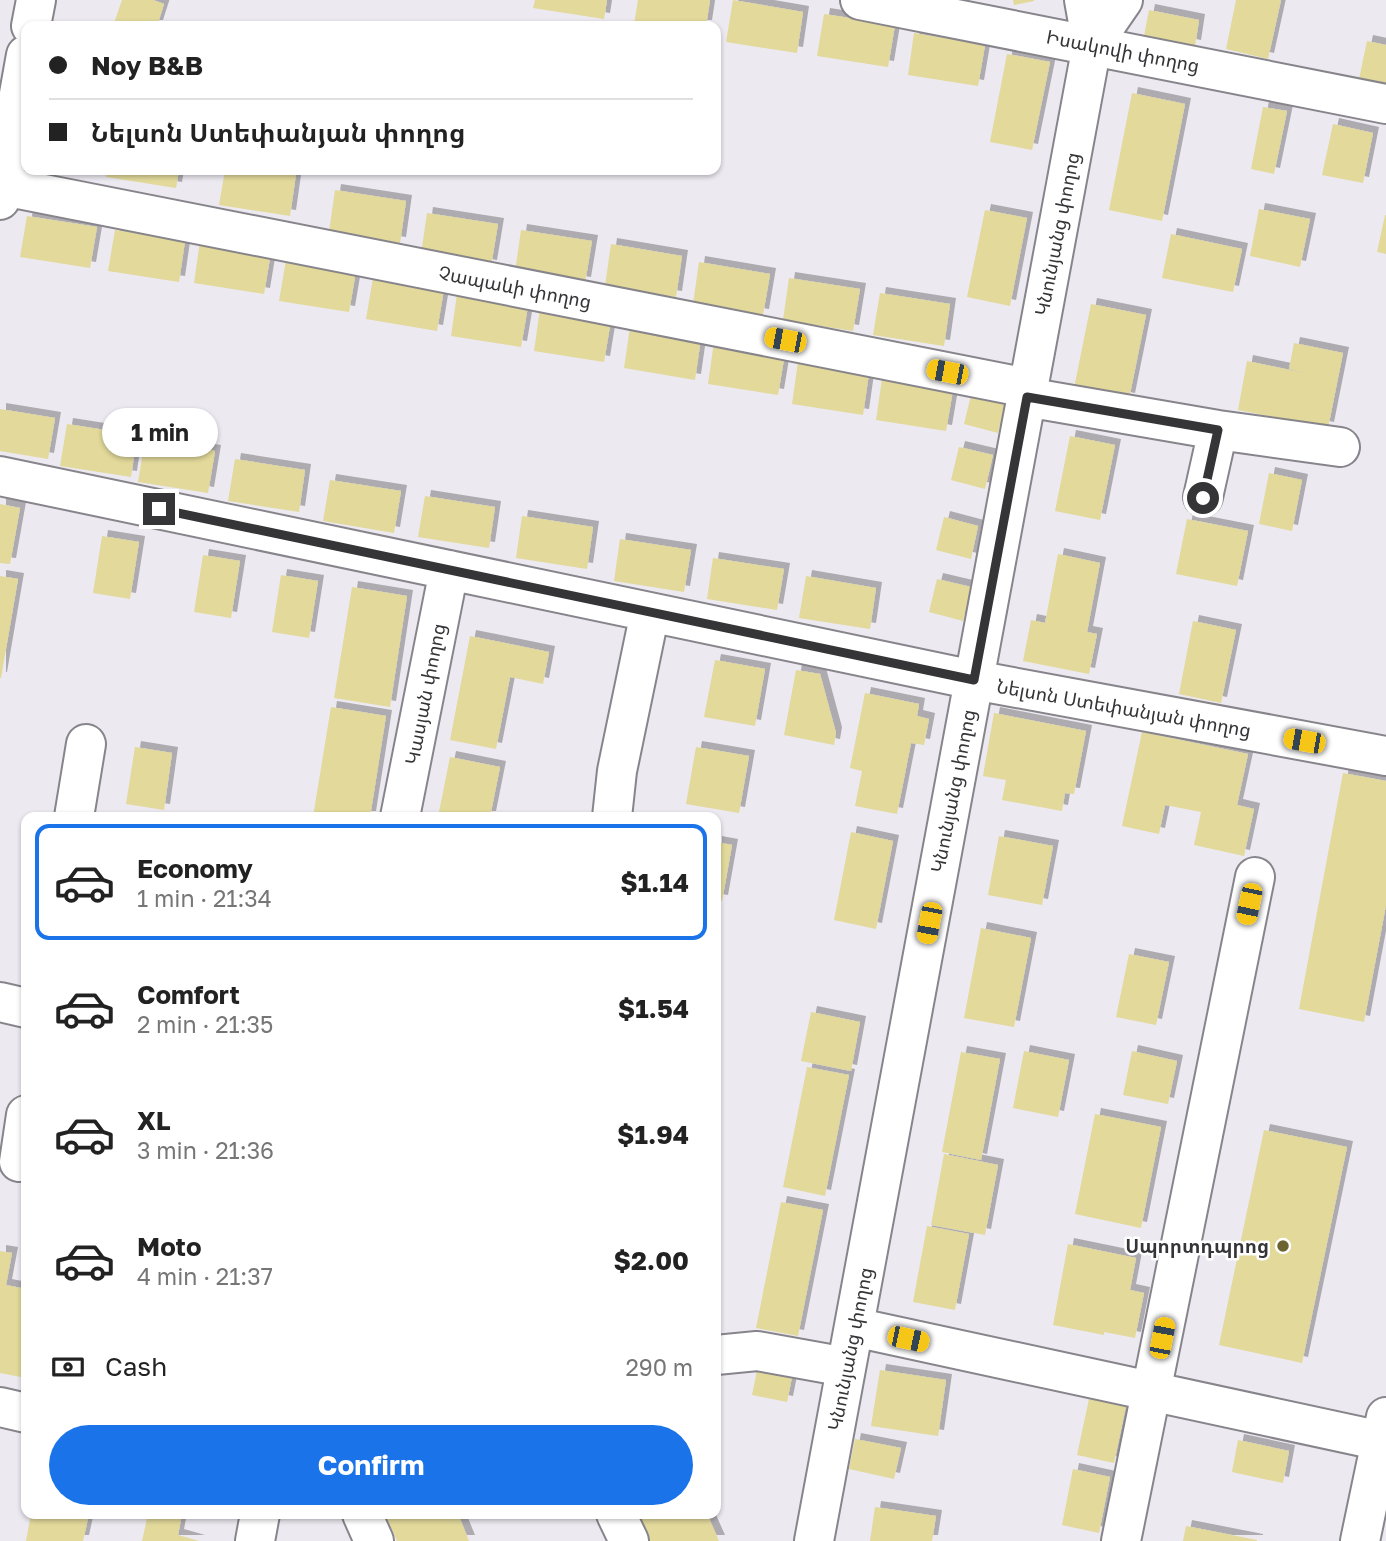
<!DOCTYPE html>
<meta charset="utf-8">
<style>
:root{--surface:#fff;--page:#f2f2f2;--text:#222;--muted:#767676;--line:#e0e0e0;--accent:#1a73e8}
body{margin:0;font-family:"Golos Text","Noto Sans Armenian",sans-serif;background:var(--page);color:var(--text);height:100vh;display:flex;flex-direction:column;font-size:26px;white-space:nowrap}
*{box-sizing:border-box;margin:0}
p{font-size:23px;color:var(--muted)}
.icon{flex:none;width:38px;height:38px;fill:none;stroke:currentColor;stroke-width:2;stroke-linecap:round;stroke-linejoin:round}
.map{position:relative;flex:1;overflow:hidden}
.sheet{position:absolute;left:21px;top:812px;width:700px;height:707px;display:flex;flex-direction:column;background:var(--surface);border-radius:14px;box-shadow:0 2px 5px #0004}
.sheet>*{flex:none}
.guide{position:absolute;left:21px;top:21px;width:700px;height:154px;border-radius:14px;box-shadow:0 2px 5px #0004;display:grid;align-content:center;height:154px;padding:0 28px;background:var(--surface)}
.end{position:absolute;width:32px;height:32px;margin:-16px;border:9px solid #353437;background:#fff;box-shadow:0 0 0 4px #fff}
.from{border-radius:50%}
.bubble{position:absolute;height:49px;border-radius:24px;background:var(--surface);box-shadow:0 2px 5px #0004;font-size:23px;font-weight:700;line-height:49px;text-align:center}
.car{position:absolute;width:21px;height:42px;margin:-21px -10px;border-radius:9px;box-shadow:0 0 5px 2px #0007;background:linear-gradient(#f5c518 24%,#345 0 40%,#f5c518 0 76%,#345 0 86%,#f5c518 0)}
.guide b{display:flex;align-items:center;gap:24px;height:66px;font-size:26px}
.guide b+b{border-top:2px solid var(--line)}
.guide i{width:18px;height:18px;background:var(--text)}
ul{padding:12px 0 0;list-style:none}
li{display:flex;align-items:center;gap:21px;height:116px;margin:0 14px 10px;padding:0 14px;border:4px solid transparent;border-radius:14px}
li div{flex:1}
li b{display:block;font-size:26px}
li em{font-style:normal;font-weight:700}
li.active{border-color:var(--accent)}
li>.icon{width:63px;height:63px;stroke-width:1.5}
.pay{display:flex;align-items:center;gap:18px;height:77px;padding:0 28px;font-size:26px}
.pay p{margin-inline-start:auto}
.action{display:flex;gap:14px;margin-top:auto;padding:14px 28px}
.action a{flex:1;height:80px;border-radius:42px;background:var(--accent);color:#fff;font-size:28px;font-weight:700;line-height:80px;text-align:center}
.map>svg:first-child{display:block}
.building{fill:#e2d99b;filter:url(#shadow)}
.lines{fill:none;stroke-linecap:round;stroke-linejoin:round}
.minor-casing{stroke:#87858b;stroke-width:42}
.major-casing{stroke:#87858b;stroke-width:42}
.minor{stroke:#fff;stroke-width:38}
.major{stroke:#fff;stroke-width:38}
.route{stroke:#353437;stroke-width:9}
.poi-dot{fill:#6c6430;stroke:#fff;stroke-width:2.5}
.labels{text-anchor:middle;stroke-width:5;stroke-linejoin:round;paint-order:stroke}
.street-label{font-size:19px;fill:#353437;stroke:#fff}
.poi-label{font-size:19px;font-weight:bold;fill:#353437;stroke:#fff;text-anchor:end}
</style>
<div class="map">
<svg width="1386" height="1541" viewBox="0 0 1386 1541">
<defs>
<filter id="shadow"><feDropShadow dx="6" dy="-6" stdDeviation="0" flood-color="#0004"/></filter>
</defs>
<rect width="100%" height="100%" fill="#ece9f0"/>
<path class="building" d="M122 0H153L164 4 157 26H113Z
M535 0H607L604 19 533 8Z
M638 0H710L706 26H646L634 24Z
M733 0 803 12 797 53 726 42Z
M1013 0H1034V1L1014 5Z
M1236 0H1281L1268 59 1226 49Z
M1149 10 1199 20 1195 46 1144 36Z
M824 14 895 25 888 67 817 56Z
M914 33 985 45 978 86 908 75Z
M1367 41 1386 45V85L1359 79Z
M1007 54 1050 62 1032 150 990 142Z
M1132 93 1185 104 1162 221 1109 210Z
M1263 107 1287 111 1274 174 1251 169Z
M1333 124 1373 133 1363 183 1322 175Z
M107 170H179L176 188 106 177Z
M225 170H267L296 174 290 216 219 205Z
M335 190 406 201 400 243 329 232Z
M1259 209 1310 219 1300 267 1250 256Z
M985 210 1027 218 1010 306 967 297Z
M427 213 498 224 491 266 421 254Z
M1385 215H1386V254L1377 252Z
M27 216 97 227 90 268 20 257Z
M115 230 185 241 179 282 108 271Z
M521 230 592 241 585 283 515 272Z
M1171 234 1242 249 1233 292 1162 278Z
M200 241 271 252 264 294 194 283Z
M611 244 682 256 676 297 605 286Z
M286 260 356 271 349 312 279 301Z
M699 262 770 274 763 315 693 304Z
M373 278 444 289 437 331 366 319Z
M789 278 860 289 853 331 783 320Z
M880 293 950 304 944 346 873 335Z
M457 294 528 306 521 347 451 336Z
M1091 304 1146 315 1129 399 1074 388Z
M540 309 611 320 604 362 534 351Z
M630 327 701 338 695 380 624 368Z
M714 342 785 353 778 395 708 384Z
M1294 343 1343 353 1328 428 1238 410 1247 361 1304 373 1289 369Z
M798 362 869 373 863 415 792 404Z
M882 379 953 390 946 431 876 420Z
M972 391 1006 399 998 433 964 424Z
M0 409 55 418 48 459 0 451Z
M67 424 137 435 131 477 60 466Z
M1070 436 1115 445 1100 520 1055 511Z
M145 440 215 451 208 493 138 482Z
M959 447 993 455 985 489 951 480Z
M235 459 305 470 299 512 228 501Z
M1269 473 1302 480 1292 531 1259 524Z
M330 480 401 491 394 533 323 521Z
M425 496 495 507 489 548 418 537Z
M0 504 20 508 10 564 0 563Z
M522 516 593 527 587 569 516 558Z
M944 517 978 526 971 559 936 550Z
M1187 519 1248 531 1237 586 1176 574Z
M102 536 139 542 130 599 93 593Z
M620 539 691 550 684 592 614 581Z
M1058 554 1100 563 1087 632 1097 634 1089 674 1023 661 1031 620 1045 623Z
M203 555 240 561 231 618 194 612Z
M713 558 784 569 777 610 707 599Z
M281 575 318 581 309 638 272 632Z
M0 576 18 579 1 678H0Z
M806 576 876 588 870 629 799 618Z
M937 579 971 587 963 621 929 612Z
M352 587 407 596 390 707 334 698Z
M1193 621 1236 630 1221 703 1179 694Z
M470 636 549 652 543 684 510 677 496 749 450 740Z
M715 660 765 669 755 726 704 717Z
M796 670 820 674 836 733 834 745 784 735Z
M865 693 919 704 917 716 929 719 924 745 911 743 897 814 855 806 862 771 850 768Z
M331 707 386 716 370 817H313Z
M994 713 1086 731 1074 794 1065 793 1062 811 1002 800 1006 780 983 776Z
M1142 732 1248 754 1237 805 1254 809 1244 856 1194 845 1201 812 1165 805 1159 834 1122 826Z
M135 747 172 753 164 810 126 804Z
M696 747 749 756 739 813 686 804Z
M450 757 500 767 490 817H438Z
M1343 773 1386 781V905L1364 1022 1299 1009Z
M851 832 893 841 876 929 834 920Z
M999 836 1053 846 1042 905 988 895Z
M716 842 732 845 722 901 716 900Z
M981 928 1031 938 1014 1027 964 1018Z
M1129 954 1169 962 1156 1025 1116 1017Z
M811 1012 860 1022 851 1071 801 1061Z
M1024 1051 1069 1060 1058 1117 1013 1108Z
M1132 1051 1177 1061 1168 1104 1123 1095Z
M961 1052 1000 1059 981 1160 942 1152Z
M807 1067 849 1075 825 1196 783 1187Z
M1095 1114 1161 1127 1141 1228 1075 1214Z
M1264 1130 1347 1147 1302 1363 1219 1345Z
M944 1154 998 1165 985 1235 931 1225Z
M781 1202 823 1210 798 1336 756 1328Z
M927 1226 969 1234 955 1310 913 1302Z
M1068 1244 1136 1258 1130 1290 1144 1293 1135 1338 1104 1332V1335L1053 1325Z
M0 1251 12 1253 6 1285 26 1289V1378L0 1373Z
M759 1361 794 1367 787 1402 752 1395Z
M880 1370 946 1380 938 1436 871 1426Z
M1089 1399 1126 1406 1114 1463 1077 1455Z
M855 1439 901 1448 894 1479 849 1469Z
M1238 1440 1289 1451 1283 1483 1232 1472Z
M1073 1469 1110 1477 1099 1533 1062 1525Z
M875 1507 936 1516 932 1541H870Z
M31 1514H89L83 1541H26Z
M148 1514H182L178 1535 199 1541H142Z
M385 1514H458L469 1541H397Z
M633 1514H707L719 1541H645Z
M1186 1526 1257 1540V1541H1183Z"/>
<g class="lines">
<g class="minor-casing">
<path id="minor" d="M860 0 1386 104
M31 26 36 0
M1092 45 1123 0
M3 186 1028 388
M0 200 26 55
M1026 397 1218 430 1340 447
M0 476 974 680 1386 756
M1203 497 1218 430
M74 817 86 744
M400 817 449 570
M612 817 617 771 650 612
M0 1002 26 1008
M19 1162 26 1115
M854 1327 1386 1442
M716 1355 757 1351 846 1367
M0 1407 26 1413
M362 1514 374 1541
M616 1514 629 1541
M255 1541 260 1514
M814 1541 1092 45 1084 0
M1121 1541 1255 877"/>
</g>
<g class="major-casing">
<path id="major" d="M1360 1541 1386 1417"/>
</g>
<use href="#minor" class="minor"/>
<use href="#major" class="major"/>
</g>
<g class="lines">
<path class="route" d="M159 509 974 680 1027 397 1218 430 1203 498"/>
</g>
<circle class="poi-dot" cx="1283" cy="1246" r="7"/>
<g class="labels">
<g class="street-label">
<text transform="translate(1123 51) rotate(11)" y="7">Իսակովի փողոց</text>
<text transform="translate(1057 234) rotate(-79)" y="7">Կնունյանց փողոց</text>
<text transform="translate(515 287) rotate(11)" y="7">Չապաևի փողոց</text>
<text transform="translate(425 694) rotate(-79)" y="7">Կասյան փողոց</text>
<text transform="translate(1124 708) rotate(10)" y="7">Նելսոն Ստեփանյան փողոց</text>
<text transform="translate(953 791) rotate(-79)" y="7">Կնունյանց փողոց</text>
<text transform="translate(850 1349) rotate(-79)" y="7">Կնունյանց փողոց</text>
</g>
<g class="poi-label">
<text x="1269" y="1253">Սպորտդպրոց</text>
</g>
</g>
</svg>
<i class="end from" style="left:1203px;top:498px"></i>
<i class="end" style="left:159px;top:509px"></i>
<div class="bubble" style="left:102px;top:408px;width:116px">1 min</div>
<i class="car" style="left:785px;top:340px;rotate:281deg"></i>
<i class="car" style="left:947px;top:372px;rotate:281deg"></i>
<i class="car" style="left:1304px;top:741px;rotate:280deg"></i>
<i class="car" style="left:1249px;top:904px;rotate:192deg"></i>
<i class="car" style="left:929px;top:923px;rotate:191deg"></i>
<i class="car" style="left:1162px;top:1338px;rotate:11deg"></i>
<i class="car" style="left:908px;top:1339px;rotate:102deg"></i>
<div class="guide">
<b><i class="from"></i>Noy B&amp;B</b>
<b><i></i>Նելսոն Ստեփանյան փողոց</b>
</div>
<section class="sheet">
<ul>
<li class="active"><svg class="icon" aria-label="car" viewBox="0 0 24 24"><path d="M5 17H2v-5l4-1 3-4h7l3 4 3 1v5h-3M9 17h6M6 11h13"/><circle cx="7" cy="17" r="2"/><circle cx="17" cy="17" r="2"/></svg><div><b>Economy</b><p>1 min · 21:34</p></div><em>$1.14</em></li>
<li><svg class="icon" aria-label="car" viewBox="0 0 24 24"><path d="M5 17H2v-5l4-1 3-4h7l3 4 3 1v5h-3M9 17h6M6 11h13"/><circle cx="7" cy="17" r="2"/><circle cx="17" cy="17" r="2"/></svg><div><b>Comfort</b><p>2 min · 21:35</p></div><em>$1.54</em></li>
<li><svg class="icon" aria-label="car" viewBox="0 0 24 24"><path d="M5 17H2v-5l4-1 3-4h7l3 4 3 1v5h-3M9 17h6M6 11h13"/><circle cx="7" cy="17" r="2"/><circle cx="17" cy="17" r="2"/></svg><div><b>XL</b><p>3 min · 21:36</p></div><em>$1.94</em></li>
<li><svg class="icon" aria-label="car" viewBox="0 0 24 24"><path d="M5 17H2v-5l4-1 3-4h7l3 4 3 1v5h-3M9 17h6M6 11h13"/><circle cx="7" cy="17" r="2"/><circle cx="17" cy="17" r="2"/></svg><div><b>Moto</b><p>4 min · 21:37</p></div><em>$2.00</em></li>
</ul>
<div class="pay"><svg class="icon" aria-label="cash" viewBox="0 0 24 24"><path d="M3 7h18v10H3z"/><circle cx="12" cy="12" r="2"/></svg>Cash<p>290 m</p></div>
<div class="action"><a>Confirm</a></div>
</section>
</div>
